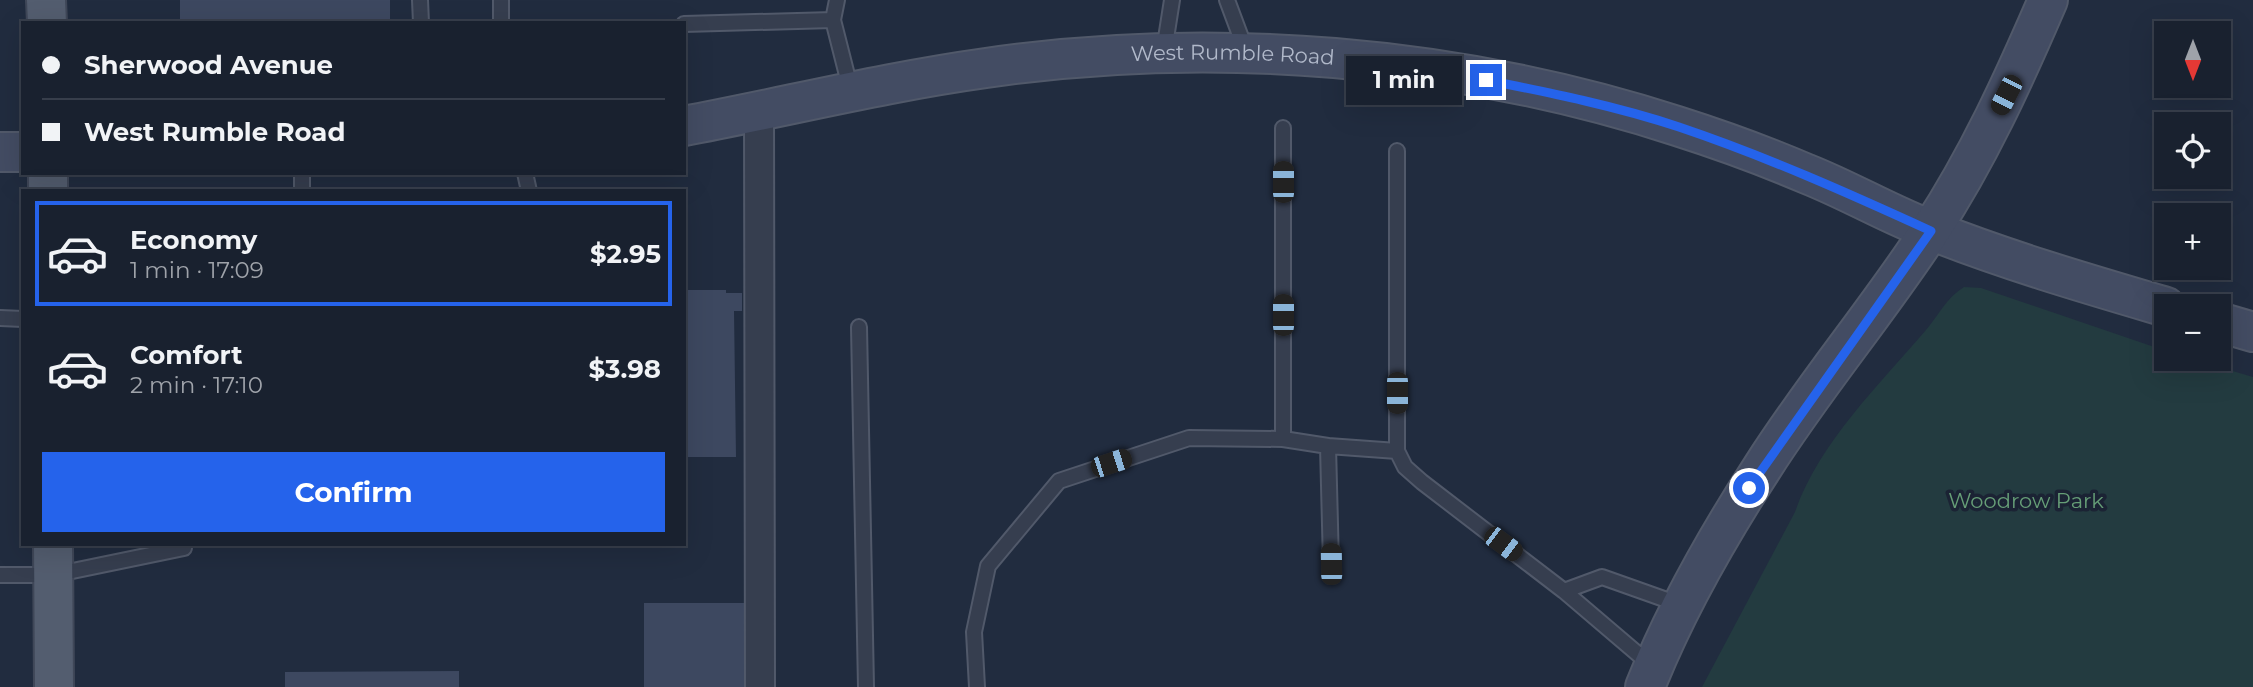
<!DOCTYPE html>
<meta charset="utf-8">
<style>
:root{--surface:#19212f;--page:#222937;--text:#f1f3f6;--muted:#9fa3aa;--line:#373e4b;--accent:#2563eb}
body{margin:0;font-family:Montserrat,sans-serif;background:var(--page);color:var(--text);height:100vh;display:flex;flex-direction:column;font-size:26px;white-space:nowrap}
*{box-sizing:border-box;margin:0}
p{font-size:23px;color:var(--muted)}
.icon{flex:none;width:38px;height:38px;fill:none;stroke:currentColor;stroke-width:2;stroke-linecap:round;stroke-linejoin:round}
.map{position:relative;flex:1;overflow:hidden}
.details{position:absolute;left:21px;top:189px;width:665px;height:357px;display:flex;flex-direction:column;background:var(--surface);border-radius:0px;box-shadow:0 7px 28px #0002,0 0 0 2px var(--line)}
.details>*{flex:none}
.top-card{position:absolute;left:21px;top:21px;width:665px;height:154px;border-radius:0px;box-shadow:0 7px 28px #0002,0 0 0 2px var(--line);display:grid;align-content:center;height:154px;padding:0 21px;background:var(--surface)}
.needle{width:46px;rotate:180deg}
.tools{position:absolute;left:2154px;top:21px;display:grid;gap:14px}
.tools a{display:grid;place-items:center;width:77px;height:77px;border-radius:0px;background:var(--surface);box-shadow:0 7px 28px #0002,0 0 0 2px var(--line);font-size:35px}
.end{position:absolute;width:32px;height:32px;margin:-16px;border:9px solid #2563eb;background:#fff;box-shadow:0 0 0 4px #fff}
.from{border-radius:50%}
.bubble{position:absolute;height:49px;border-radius:0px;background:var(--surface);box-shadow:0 7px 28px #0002,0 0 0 2px var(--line);font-size:23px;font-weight:700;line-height:49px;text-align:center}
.car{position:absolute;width:21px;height:42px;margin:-21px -10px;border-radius:9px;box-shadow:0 0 5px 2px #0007;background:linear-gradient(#222 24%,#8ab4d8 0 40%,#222 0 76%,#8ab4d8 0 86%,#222 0)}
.top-card b{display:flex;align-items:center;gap:24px;height:66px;font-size:26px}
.top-card b+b{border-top:2px solid var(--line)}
.top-card i{width:18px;height:18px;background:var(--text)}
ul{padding:12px 0 0;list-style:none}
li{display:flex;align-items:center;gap:21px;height:105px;margin:0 14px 10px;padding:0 7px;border:4px solid transparent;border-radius:0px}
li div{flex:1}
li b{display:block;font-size:26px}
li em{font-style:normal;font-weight:700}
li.on{border-color:var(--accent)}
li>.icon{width:63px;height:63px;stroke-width:1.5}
.button{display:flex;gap:14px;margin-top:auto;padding:14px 21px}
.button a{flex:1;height:80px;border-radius:0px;background:var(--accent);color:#fff;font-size:28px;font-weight:700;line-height:80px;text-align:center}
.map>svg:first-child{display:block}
.green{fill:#233b40}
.building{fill:#3d4860}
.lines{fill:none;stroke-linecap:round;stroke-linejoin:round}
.lane-casing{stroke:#51596a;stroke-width:18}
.street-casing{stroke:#51596a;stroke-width:32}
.secondary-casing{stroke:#51596a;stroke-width:42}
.primary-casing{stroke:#3f4758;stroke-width:42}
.lane{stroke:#363e4f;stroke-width:14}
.street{stroke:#363e4f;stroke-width:28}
.secondary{stroke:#434c63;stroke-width:38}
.primary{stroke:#535d6f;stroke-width:38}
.route{stroke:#2563eb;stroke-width:9}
.labels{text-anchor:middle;stroke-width:7;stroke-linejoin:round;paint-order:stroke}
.street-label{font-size:21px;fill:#b1b9ca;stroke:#1b2334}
.park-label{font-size:21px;fill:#669e77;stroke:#1b2334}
</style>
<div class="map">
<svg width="2253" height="687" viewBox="0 0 2253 687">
<rect width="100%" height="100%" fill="#212c3f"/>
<path class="green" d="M1964 287 1981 288 2166 351V359H2192L2253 377V687H1702L1795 512C1819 443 1879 385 1926 330 1939 315 1946 298 1964 287Z"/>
<path class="building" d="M180 0H390V23H180Z
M684 290H726V293H742V311H734L736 457H684Z
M644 603H748V687H644Z
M459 671V687H285V672Z"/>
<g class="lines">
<g class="lane-casing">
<path id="lane" d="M420 0 421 23
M837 0 833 20 851 91
M1227 0 1246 51
M501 23V0
M684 24 833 20
M1164 51 1172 0
M1283 128V439L1328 446 1331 564
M1397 151V451L1405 467 1422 482 1564 591 1652 666
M302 173V191
M525 173 529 191
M0 318 23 319
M859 327 866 687
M1328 446 1397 451
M0 575H53L184 548
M1564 591 1602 577 1681 605
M977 687 974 632 988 566 1059 481 1189 438 1283 439"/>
</g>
<g class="street-casing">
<path id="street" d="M759 112 760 687"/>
</g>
<g class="secondary-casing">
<g id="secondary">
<path id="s1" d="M684 126C785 107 885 82 986 68 1213 35 1458 55 1677 126 1721 140 1765 156 1807 174 1850 191 1890 215 1933 231 2009 261 2088 284 2166 307"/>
<path d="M0 152H23"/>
<path d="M2219 322 2253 332"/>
<path d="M1645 687C1675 611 1718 536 1762 468 1814 386 1877 312 1930 231 1978 158 2014 79 2048 0"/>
</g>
</g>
<g class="primary-casing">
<path id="primary" d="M46 0 47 23
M48 173V191
M53 544 54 687"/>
</g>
<use href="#lane" class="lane"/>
<use href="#street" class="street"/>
<use href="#secondary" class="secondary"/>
<use href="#primary" class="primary"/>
</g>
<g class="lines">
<path class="route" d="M1486 80C1551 93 1616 106 1679 127 1765 156 1848 193 1931 231L1749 488"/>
</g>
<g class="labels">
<g class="street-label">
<text dy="7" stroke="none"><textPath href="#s1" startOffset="555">West Rumble Road</textPath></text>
</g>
<g class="park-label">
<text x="2026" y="508">Woodrow Park</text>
</g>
</g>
</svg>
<div class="tools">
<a><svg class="needle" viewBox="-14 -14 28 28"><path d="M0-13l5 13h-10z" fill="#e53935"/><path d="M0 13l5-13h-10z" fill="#9fa3aa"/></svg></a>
<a><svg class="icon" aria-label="locate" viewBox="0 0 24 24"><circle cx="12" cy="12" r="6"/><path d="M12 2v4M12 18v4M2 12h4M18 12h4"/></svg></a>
<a>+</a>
<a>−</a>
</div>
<i class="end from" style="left:1749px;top:488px"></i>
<i class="end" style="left:1486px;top:80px"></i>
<div class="bubble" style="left:1346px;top:56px;width:116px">1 min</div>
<i class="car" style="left:2006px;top:95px;rotate:207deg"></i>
<i class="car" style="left:1283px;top:182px;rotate:0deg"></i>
<i class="car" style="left:1283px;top:315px;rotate:0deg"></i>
<i class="car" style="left:1397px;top:393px;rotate:180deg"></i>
<i class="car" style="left:1111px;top:463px;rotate:72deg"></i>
<i class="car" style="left:1503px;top:544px;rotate:127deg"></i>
<i class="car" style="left:1331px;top:564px;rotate:359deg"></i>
<div class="top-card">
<b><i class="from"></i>Sherwood Avenue</b>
<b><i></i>West Rumble Road</b>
</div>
<section class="details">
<ul>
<li class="on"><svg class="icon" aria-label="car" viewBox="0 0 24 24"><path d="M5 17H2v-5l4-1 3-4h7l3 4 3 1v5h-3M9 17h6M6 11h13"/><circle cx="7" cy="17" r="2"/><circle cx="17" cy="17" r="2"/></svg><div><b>Economy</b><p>1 min · 17:09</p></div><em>$2.95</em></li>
<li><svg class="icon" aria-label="car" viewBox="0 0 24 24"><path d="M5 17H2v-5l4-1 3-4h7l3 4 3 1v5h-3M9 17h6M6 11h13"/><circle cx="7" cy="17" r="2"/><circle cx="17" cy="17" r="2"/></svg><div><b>Comfort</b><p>2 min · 17:10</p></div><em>$3.98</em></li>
</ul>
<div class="button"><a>Confirm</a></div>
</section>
</div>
